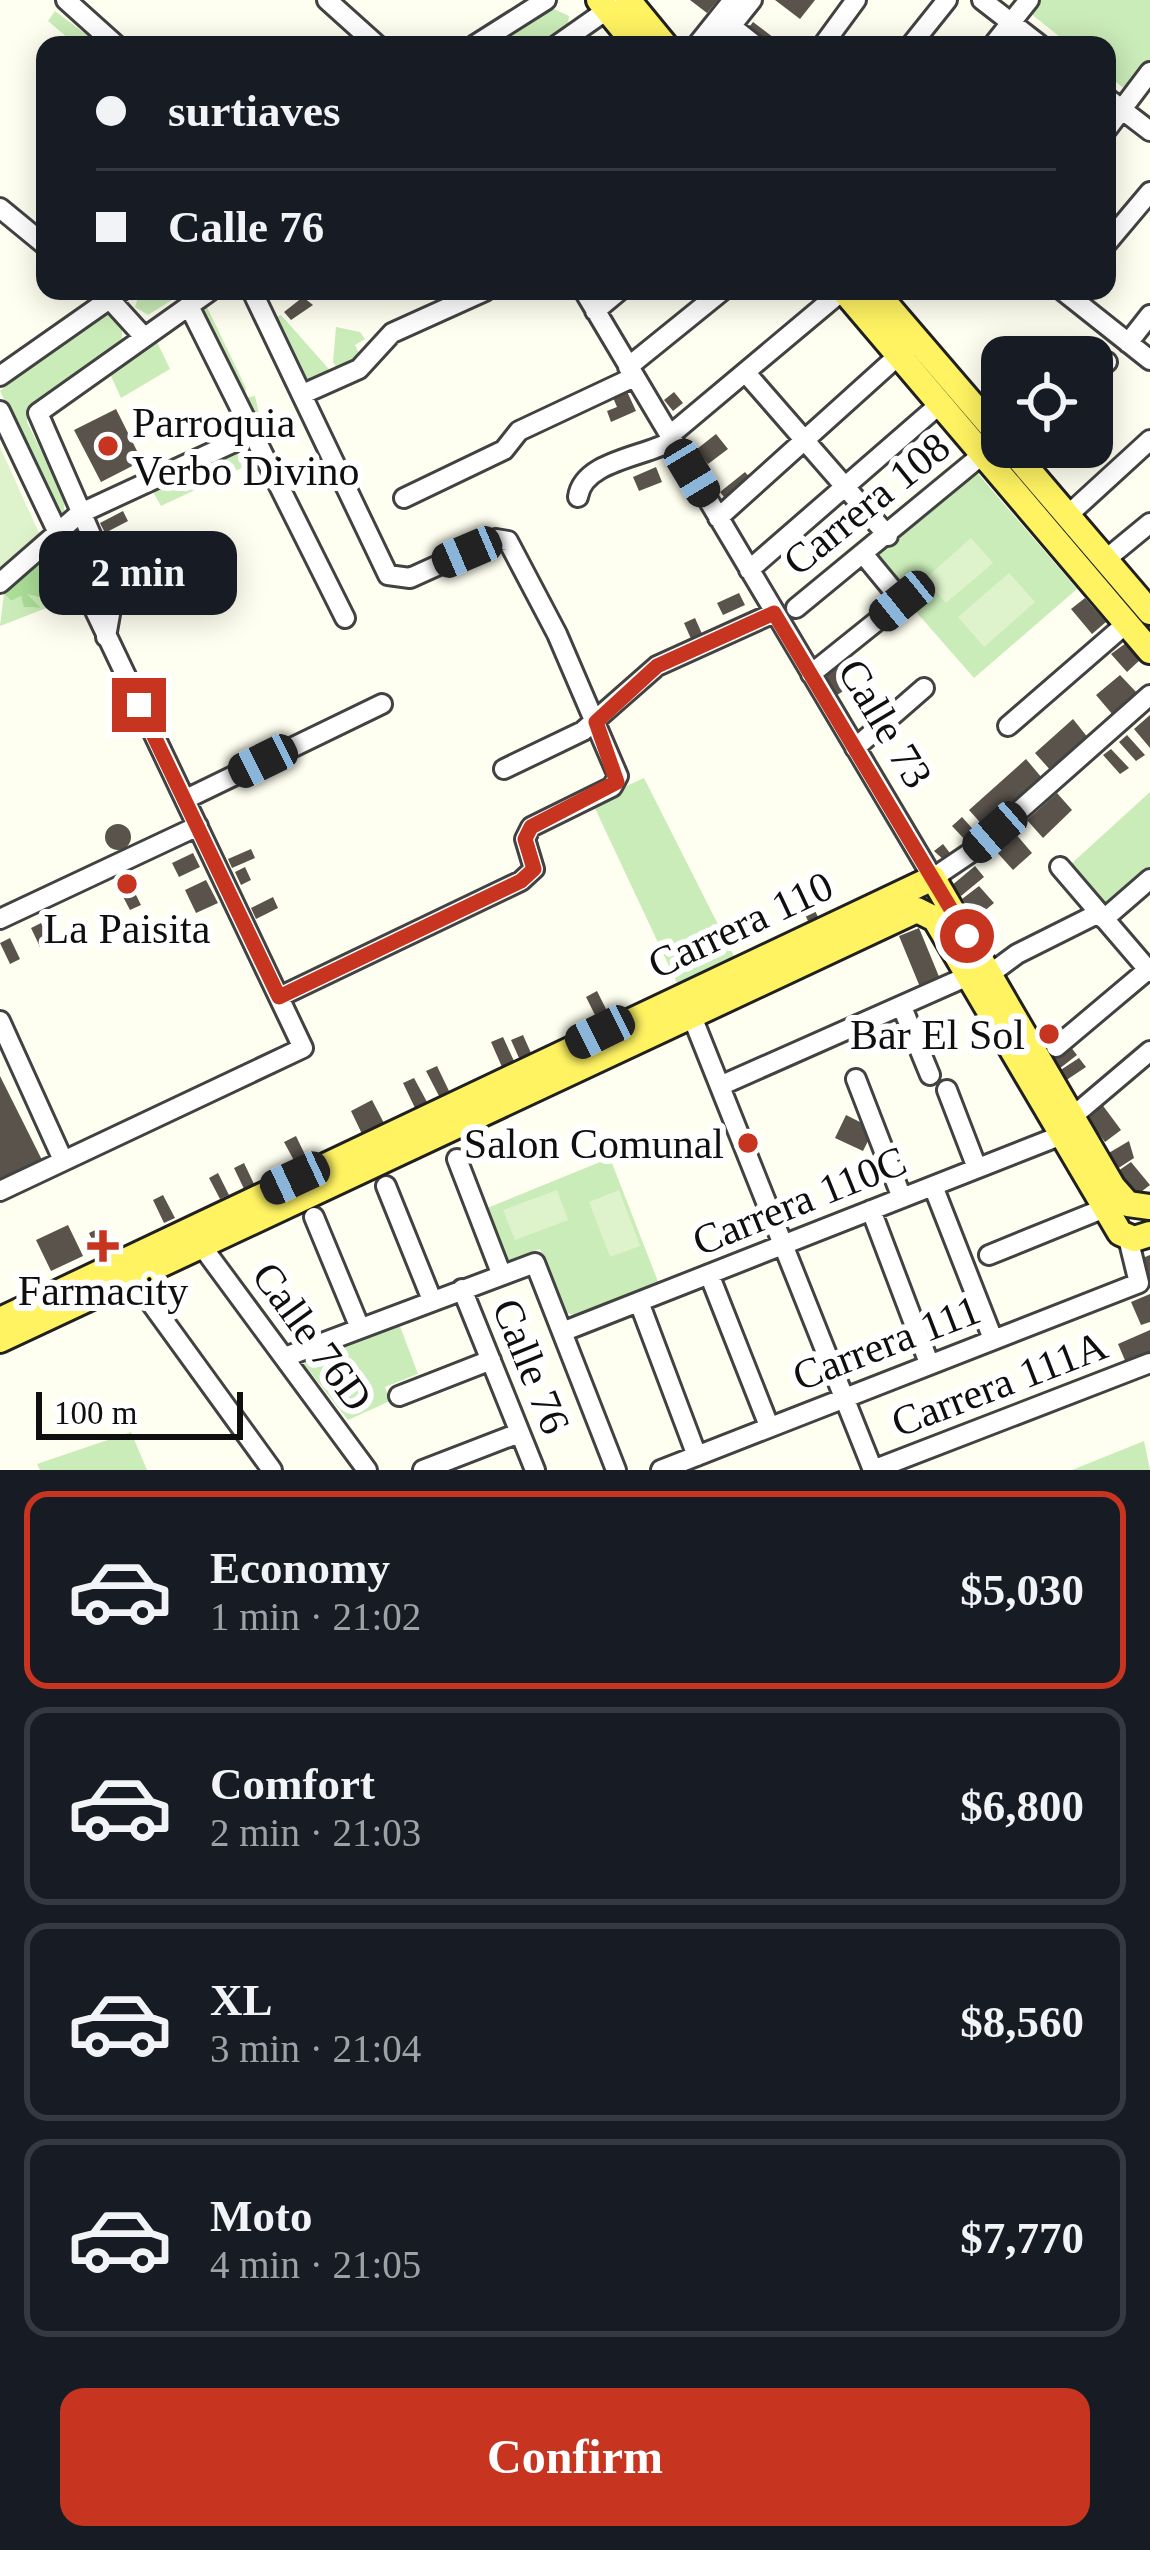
<!DOCTYPE html>
<meta charset="utf-8">
<style>
:root{--surface:#171b24;--page:#20242c;--text:#f1f3f6;--muted:#9ea1a6;--line:#363941;--accent:#c7341f}
body{margin:0;font-family:"Times New Roman",serif;background:var(--page);color:var(--text);height:100vh;display:flex;flex-direction:column;font-size:45px;white-space:nowrap}
*{box-sizing:border-box;margin:0}
p{font-size:39px;color:var(--muted)}
.icon{flex:none;width:66px;height:66px;fill:none;stroke:currentColor;stroke-width:2;stroke-linecap:round;stroke-linejoin:round}
.map{position:relative;height:1470px;overflow:hidden}
.panel{display:flex;flex-direction:column;background:var(--surface);flex:1}
.panel>*{flex:none}
.top-card{position:absolute;left:36px;top:36px;width:1080px;height:264px;border-radius:24px;box-shadow:0 6px 30px #0003;display:grid;align-content:center;height:264px;padding:0 60px;background:var(--surface)}
.fabs{position:absolute;left:981px;top:336px;display:grid;gap:24px}
.fabs a{display:grid;place-items:center;width:132px;height:132px;border-radius:24px;background:var(--surface);box-shadow:0 6px 30px #0003;font-size:60px}
.scale{position:absolute;left:36px;bottom:30px;width:207px;box-sizing:border-box;padding-left:12px;border:6px solid #0f0f0f;border-top:0;font-size:33px;line-height:42px;white-space:nowrap;color:#0f0f0f;-webkit-text-stroke:9px #fff;paint-order:stroke}
.end{position:absolute;width:54px;height:54px;margin:-27px;border:15px solid #c7341f;background:#fff;box-shadow:0 0 0 6px #fff}
.from{border-radius:50%}
.bubble{position:absolute;height:84px;border-radius:24px;background:var(--surface);box-shadow:0 6px 30px #0003;font-size:39px;font-weight:800;line-height:84px;text-align:center}
.car{position:absolute;width:36px;height:72px;margin:-36px -18px;border-radius:15px;box-shadow:0 0 9px 3px #0007;background:linear-gradient(#222 24%,#8ab4d8 0 40%,#222 0 76%,#8ab4d8 0 86%,#222 0)}
.top-card b{display:flex;align-items:center;gap:42px;height:114px;font-size:45px}
.top-card b+b{border-top:3px solid var(--line)}
.top-card i{width:30px;height:30px;background:var(--text)}
ul{padding:21px 0 0;list-style:none}
li{display:flex;align-items:center;gap:36px;height:198px;margin:0 24px 18px;padding:0 36px;border:6px solid var(--line);border-radius:24px}
li div{flex:1}
li b{display:block;font-size:45px}
li em{font-style:normal;font-weight:800}
li.selected{border-color:var(--accent)}
li>.icon{width:108px;height:108px;stroke-width:1.5}
.button{display:flex;gap:24px;margin-top:auto;padding:24px 60px}
.button a{flex:1;height:138px;border-radius:24px;background:var(--accent);color:#fff;font-size:48px;font-weight:800;line-height:138px;text-align:center}
.map>svg:first-child{display:block}
.green{fill:#caecb8}
.forest{fill:#abde97}
.pitch{fill:#def3cb}
.building{fill:#59534b}
.lines{fill:none;stroke-linecap:round;stroke-linejoin:round}
.minor-casing{stroke:#424242;stroke-width:24}
.major-casing{stroke:#202020;stroke-width:30}
.minor{stroke:#fff;stroke-width:18}
.major{stroke:#fff362;stroke-width:24}
.route{stroke:#c7341f;stroke-width:15}
.poi-dot{fill:#c7341f;stroke:#fff;stroke-width:4.5}
.labels{text-anchor:middle;stroke-width:12;stroke-linejoin:round;paint-order:stroke}
.poi-label{font-size:42px;fill:#0f0f0f;stroke:#fff}
.street-label{font-size:42px;fill:#0f0f0f;stroke:#fff}
</style>
<div class="map">
<svg width="1150" height="1470" viewBox="0 0 1150 1470">
<rect width="100%" height="100%" fill="#fffff1"/>
<path class="green" d="M1040 0H1150V60L1126 90 1107 75V45H1070L1030 13Z
M552 8 569 16 568 24 542 45H492Z
M55 11 100 45H76L48 21Z
M140 291H186L148 315 135 307Z
M207 307 246 388 244 398 255 396 261 422 245 407 197 312Z
M110 314 122 317V339L28 410 27 422 65 500 63 520 0 391 98 316Z
M281 315 335 376 305 388 271 319Z
M336 327 360 332 365 339 355 345 363 362 340 373 333 362Z
M157 342 170 369 121 398 110 374Z
M252 443 261 459 161 506 152 490Z
M973 468 1077 589 974 678 869 558Z
M62 591 70 599 0 626 4 593 11 601 21 596 25 607 41 608 26 594Z
M644 778 735 958 677 983 592 802Z
M1150 792V870L1110 907 1071 864Z
M610 1158 659 1284 578 1316 564 1312 540 1249 499 1263 480 1211Z
M398 1321 418 1374 385 1387 390 1401 348 1420 304 1364 309 1354Z
M131 1432 147 1470H40L37 1464Z
M1144 1441 1150 1470H1072Z"/>
<path class="forest" d="M45 558 53 572 66 570 79 596 70 599 51 590 43 598 27 594 41 608 24 607 21 596 11 601 4 593Z"/>
<path class="pitch" d="M0 447 39 533 0 567Z
M971 538 993 563 946 603 925 579Z
M1009 573 1035 602 984 647 958 617Z
M557 1190 568 1220 515 1240 503 1210Z
M619 1190 640 1246 610 1257 589 1202Z"/>
<path class="building" d="M690 0H718L707 13Z
M775 0H815L800 19Z
M753 22 778 41 776 45H764L746 31Z
M303 297 313 305 291 320 284 312Z
M625 387 636 411 611 422 607 411 617 407 611 393Z
M674 392 683 403 673 411 664 400Z
M116 409 142 461 101 482 74 430Z
M716 434 728 449 708 464 697 449Z
M656 467 662 482 639 491 633 477Z
M745 472 753 481 728 502 720 492Z
M123 511 128 521 105 533 100 523Z
M739 593 745 605 723 615 717 603Z
M1085 598 1106 622 1092 634 1071 609Z
M695 618 703 636 692 641 684 623Z
M1126 643 1141 659 1127 672 1111 654Z
M838 667 853 685 837 695 824 674Z
M1120 675 1138 694 1113 715 1096 695Z
M1150 715V748L1134 729Z
M1073 719 1089 739 1052 772 1035 753Z
M1127 735 1145 755 1136 761 1119 742Z
M1111 749 1129 768 1120 774 1103 755Z
M1026 759 1042 778 986 829 969 810Z
M1057 793 1072 810 1043 838 1027 820Z
M962 817 979 836 969 844 952 826Z
M105 837a13 13 0 1 1 26 0a13 13 0 1 1-26 0Z
M1015 833 1032 853 1013 870 995 850Z
M943 844 953 857 946 862 934 851Z
M251 849 255 858 232 868 228 859Z
M193 853 200 867 179 877 172 863Z
M975 866 984 877 961 896 951 886Z
M245 867 251 880 241 885 235 872Z
M206 880 218 903 196 913 185 890Z
M129 881 141 905 130 910 118 887Z
M979 886 994 903 977 917 962 899Z
M808 896 818 917 808 921 798 900Z
M273 897 278 908 256 919 251 908Z
M41 923 51 942 40 947 31 928Z
M919 928 940 979 920 987 899 936Z
M10 938 20 959 10 964 0 943Z
M597 991 609 1015 598 1021 586 997Z
M1054 1021 1062 1033 1044 1048 1037 1035Z
M523 1035 531 1053 519 1058 511 1040Z
M503 1037 514 1061 502 1067 491 1042Z
M1070 1046 1077 1055 1059 1069 1052 1060Z
M1079 1058 1086 1067 1065 1081 1059 1071Z
M437 1066 449 1091 439 1096 426 1071Z
M0 1076 44 1164 0 1185Z
M414 1078 427 1102 415 1108 403 1083Z
M372 1100 385 1125 363 1136 351 1111Z
M1101 1103 1121 1130 1105 1142 1086 1117Z
M846 1115 874 1129 863 1151 835 1138Z
M296 1136 308 1161 297 1166 284 1142Z
M1129 1141 1134 1158 1117 1169 1107 1154Z
M1131 1162 1150 1185 1137 1195 1118 1171Z
M244 1163 255 1186 245 1191 234 1168Z
M218 1173 229 1195 220 1199 209 1178Z
M163 1195 175 1218 164 1223 153 1200Z
M68 1225 83 1256 51 1271 36 1240Z
M102 1227 112 1250 100 1256 89 1233Z
M1150 1255V1284L1145 1286 1135 1261Z
M1150 1294V1322L1141 1325 1131 1302Z
M1150 1330V1355L1127 1365 1118 1344Z"/>
<g class="lines">
<g class="minor-casing">
<path id="minor" d="M66 0 116 45
M327 0 377 45
M982 0 1040 45
M731 26 755 45
M475 45 546 0
M557 45 617 3
M697 45 733 0
M716 45 752 0
M823 45 856 0
M911 45 947 0
M993 45 1029 0
M1107 98 1150 131
M1107 129 1150 72
M0 208 45 245
M1107 243 1150 192
M252 291 388 575 410 578 496 539 508 541 557 634 618 776 612 787 531 827 525 839 534 869 521 881 279 997
M584 291 933 878 976 849 1150 695
M1063 291 1150 360
M105 294 144 337
M189 306 345 618
M595 311 619 291
M1128 343 1150 315
M628 367 722 291
M746 373 888 536
M1092 375 1107 362
M0 376 121 291
M303 394 359 369 392 333 485 291
M0 411 303 1048 0 1191
M669 436 842 291
M578 497C583 461 644 457 672 441
M404 498 504 450 519 431 634 377
M1067 516 1150 440
M718 518 899 355
M1105 560 1150 523
M749 570 940 404
M0 583 79 514 254 433
M796 608 983 454
M106 637 112 603 109 576 38 413 210 291
M811 674 902 601 864 555
M1008 726 1127 623
M855 748 924 688
M504 769 583 731 657 666 774 613
M186 799 382 704
M1060 867 1150 972
M0 919 198 826
M1104 919 1150 879
M990 974 1017 954 1099 913
M902 1007 930 1075
M691 1014 873 1470 1150 1363
M0 1021 63 1160
M1056 1047 1150 968
M856 1079 902 1198
M722 1085 968 976
M947 1090 977 1168
M1072 1117 1150 1051
M457 1159 501 1273
M386 1186 432 1300
M933 1186 993 1339
M871 1210 929 1363
M314 1217 360 1328
M201 1245 367 1470
M989 1255 1105 1208
M709 1274 769 1426
M132 1277 272 1470
M462 1289 535 1470
M639 1302 697 1456
M562 1332 1062 1135
M285 1357 535 1263 616 1470
M399 1396 491 1360
M423 1470 519 1433
M661 1470 1139 1283 1128 1238"/>
</g>
<g class="major-casing">
<path id="major" d="M599 0 636 45
M628 0 665 45
M844 291 1150 651
M875 291 1002 439
M1009 447 1150 612
M0 1320 933 878 1113 1187 1128 1204 1150 1207
M0 1340 917 910 935 919 1120 1233 1134 1239 1150 1234"/>
</g>
<use href="#minor" class="minor"/>
<use href="#major" class="major"/>
</g>
<g class="lines">
<path class="route" d="M139 705 279 997 521 881 534 869 525 839 531 827 617 782 596 722 657 666 774 613 967 936"/>
</g>
<g class="poi-dot">
<circle cx="108" cy="446" r="12"/>
<circle cx="127" cy="884" r="12"/>
<circle cx="1049" cy="1034" r="12"/>
<circle cx="748" cy="1143" r="12"/>
<path d="M97 1228h12v12h12v12h-12v12h-12v-12h-12v-12h12z"/>
</g>
<g class="labels">
<g class="poi-label">
<text x="132" y="437" text-anchor="start">Parroquia<tspan x="132" dy="48">Verbo Divino</tspan></text>
<text x="127" y="943">La Paisita</text>
<text x="1025" y="1049" text-anchor="end">Bar El Sol</text>
<text x="724" y="1158" text-anchor="end">Salon Comunal</text>
<text x="103" y="1305">Farmacity</text>
</g>
<g class="street-label">
<text transform="translate(866 503) rotate(-39)" y="15">Carrera 108</text>
<text transform="translate(886 723) rotate(59)" y="15">Calle 73</text>
<text transform="translate(740 924) rotate(-25)" y="15">Carrera 110</text>
<text transform="translate(799 1200) rotate(-22)" y="15">Carrera 110C</text>
<text transform="translate(313 1336) rotate(54)" y="15">Calle 76D</text>
<text transform="translate(886 1342) rotate(-21)" y="15">Carrera 111</text>
<text transform="translate(532 1366) rotate(68)" y="15">Calle 76</text>
<text transform="translate(999 1383) rotate(-21)" y="15">Carrera 111A</text>
</g>
</g>
</svg>
<div class="fabs">
<a><svg class="icon" aria-label="locate" viewBox="0 0 24 24"><circle cx="12" cy="12" r="6"/><path d="M12 2v4M12 18v4M2 12h4M18 12h4"/></svg></a>
</div>
<div class="scale">100 m</div>
<i class="end from" style="left:967px;top:936px"></i>
<i class="end" style="left:139px;top:705px"></i>
<div class="bubble" style="left:39px;top:531px;width:198px">2 min</div>
<i class="car" style="left:692px;top:473px;rotate:149deg"></i>
<i class="car" style="left:467px;top:552px;rotate:247deg"></i>
<i class="car" style="left:902px;top:601px;rotate:231deg"></i>
<i class="car" style="left:263px;top:761px;rotate:244deg"></i>
<i class="car" style="left:995px;top:832px;rotate:229deg"></i>
<i class="car" style="left:600px;top:1032px;rotate:244deg"></i>
<i class="car" style="left:295px;top:1178px;rotate:245deg"></i>
<div class="top-card">
<b><i class="from"></i>surtiaves</b>
<b><i></i>Calle 76</b>
</div>
</div>
<section class="panel">
<ul>
<li class="selected"><svg class="icon" aria-label="car" viewBox="0 0 24 24"><path d="M5 17H2v-5l4-1 3-4h7l3 4 3 1v5h-3M9 17h6M6 11h13"/><circle cx="7" cy="17" r="2"/><circle cx="17" cy="17" r="2"/></svg><div><b>Economy</b><p>1 min · 21:02</p></div><em>$5,030</em></li>
<li><svg class="icon" aria-label="car" viewBox="0 0 24 24"><path d="M5 17H2v-5l4-1 3-4h7l3 4 3 1v5h-3M9 17h6M6 11h13"/><circle cx="7" cy="17" r="2"/><circle cx="17" cy="17" r="2"/></svg><div><b>Comfort</b><p>2 min · 21:03</p></div><em>$6,800</em></li>
<li><svg class="icon" aria-label="car" viewBox="0 0 24 24"><path d="M5 17H2v-5l4-1 3-4h7l3 4 3 1v5h-3M9 17h6M6 11h13"/><circle cx="7" cy="17" r="2"/><circle cx="17" cy="17" r="2"/></svg><div><b>XL</b><p>3 min · 21:04</p></div><em>$8,560</em></li>
<li><svg class="icon" aria-label="car" viewBox="0 0 24 24"><path d="M5 17H2v-5l4-1 3-4h7l3 4 3 1v5h-3M9 17h6M6 11h13"/><circle cx="7" cy="17" r="2"/><circle cx="17" cy="17" r="2"/></svg><div><b>Moto</b><p>4 min · 21:05</p></div><em>$7,770</em></li>
</ul>
<div class="button"><a>Confirm</a></div>
</section>
